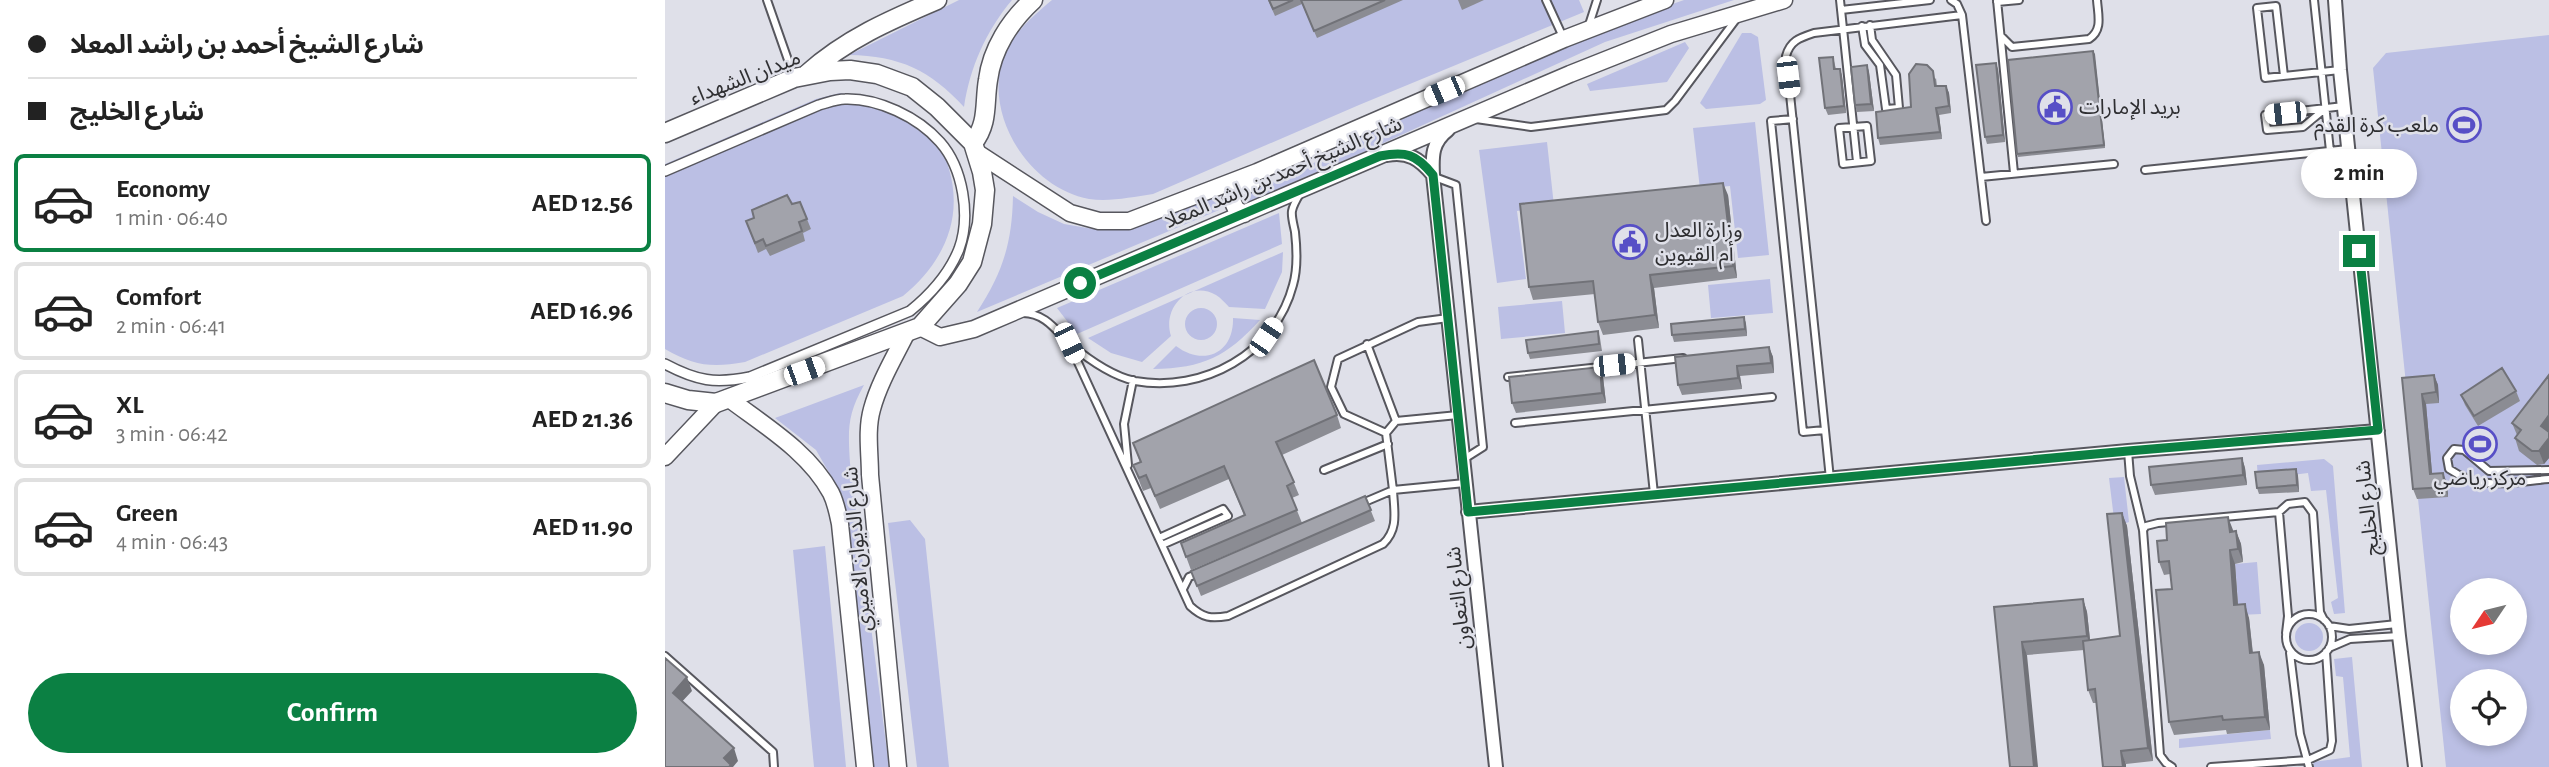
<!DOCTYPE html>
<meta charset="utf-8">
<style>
:root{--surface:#fff;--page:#f6f6f6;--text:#222;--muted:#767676;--line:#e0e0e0;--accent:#0b8043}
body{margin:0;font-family:"Alegreya Sans","Noto Sans Arabic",sans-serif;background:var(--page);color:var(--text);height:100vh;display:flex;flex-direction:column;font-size:26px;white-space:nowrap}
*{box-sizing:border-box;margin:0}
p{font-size:23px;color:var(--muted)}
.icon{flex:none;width:38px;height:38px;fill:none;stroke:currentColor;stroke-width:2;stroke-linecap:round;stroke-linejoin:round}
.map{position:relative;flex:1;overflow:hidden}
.details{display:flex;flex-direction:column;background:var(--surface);width:665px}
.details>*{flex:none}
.top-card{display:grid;align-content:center;height:154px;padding:0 28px;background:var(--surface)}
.needle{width:46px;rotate:235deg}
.buttons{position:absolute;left:1785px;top:578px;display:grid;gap:14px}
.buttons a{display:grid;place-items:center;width:77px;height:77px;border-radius:50%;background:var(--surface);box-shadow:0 4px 10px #0003;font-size:35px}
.end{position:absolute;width:32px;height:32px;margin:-16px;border:9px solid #0b8043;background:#fff;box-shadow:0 0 0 4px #fff}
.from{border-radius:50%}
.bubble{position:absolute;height:49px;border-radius:24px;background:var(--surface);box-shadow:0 4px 10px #0003;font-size:23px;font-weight:700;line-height:49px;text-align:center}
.car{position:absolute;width:21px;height:42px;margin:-21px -10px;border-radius:9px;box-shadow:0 0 5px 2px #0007;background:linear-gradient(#fff 24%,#345 0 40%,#fff 0 76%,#345 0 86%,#fff 0)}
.top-card b{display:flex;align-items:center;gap:24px;height:66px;font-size:26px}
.top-card b+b{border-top:2px solid var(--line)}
.top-card i{width:18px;height:18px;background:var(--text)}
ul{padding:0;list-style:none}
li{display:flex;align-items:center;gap:21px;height:98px;margin:0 14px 10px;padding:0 14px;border:4px solid var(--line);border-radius:10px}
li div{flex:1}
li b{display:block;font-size:26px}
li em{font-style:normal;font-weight:700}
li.selected{border-color:var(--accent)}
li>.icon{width:63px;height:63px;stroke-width:1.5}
.cta{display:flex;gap:14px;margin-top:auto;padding:14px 28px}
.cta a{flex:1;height:80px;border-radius:42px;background:var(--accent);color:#fff;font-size:28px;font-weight:700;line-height:80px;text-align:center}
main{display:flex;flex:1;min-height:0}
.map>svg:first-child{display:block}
.green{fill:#bbbfe4;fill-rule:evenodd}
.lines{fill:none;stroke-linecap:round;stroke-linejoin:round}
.service-casing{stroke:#57575e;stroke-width:10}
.pedestrian-casing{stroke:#57575e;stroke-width:12}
.minor-casing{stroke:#57575e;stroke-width:16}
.tertiary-casing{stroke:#57575e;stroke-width:19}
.secondary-casing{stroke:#57575e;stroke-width:21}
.service{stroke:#fff;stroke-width:6}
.pedestrian{stroke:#fff;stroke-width:9}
.minor{stroke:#fff;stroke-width:12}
.tertiary{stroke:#fff;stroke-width:16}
.secondary{stroke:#fff;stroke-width:18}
.wall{fill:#8b8c93}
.shaded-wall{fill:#717278}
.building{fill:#a2a3ab;stroke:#717278;stroke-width:2}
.route{stroke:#0b8043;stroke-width:9}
.labels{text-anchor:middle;stroke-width:5;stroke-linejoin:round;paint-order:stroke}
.street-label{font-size:21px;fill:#2f2f32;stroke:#dfe0e9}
.poi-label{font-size:21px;fill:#2f2f32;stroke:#dfe0e9;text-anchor:start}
</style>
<main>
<section class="details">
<div class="top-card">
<b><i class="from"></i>شارع الشيخ أحمد بن راشد المعلا</b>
<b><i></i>شارع الخليج</b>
</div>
<ul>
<li class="selected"><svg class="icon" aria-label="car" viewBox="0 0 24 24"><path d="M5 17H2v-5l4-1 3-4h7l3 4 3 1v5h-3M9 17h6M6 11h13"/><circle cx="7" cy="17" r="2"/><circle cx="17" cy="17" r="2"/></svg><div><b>Economy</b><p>1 min · 06:40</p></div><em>AED 12.56</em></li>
<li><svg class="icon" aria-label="car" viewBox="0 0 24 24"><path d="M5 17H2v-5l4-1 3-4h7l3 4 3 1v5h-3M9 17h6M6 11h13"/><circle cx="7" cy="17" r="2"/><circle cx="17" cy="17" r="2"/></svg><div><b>Comfort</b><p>2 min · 06:41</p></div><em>AED 16.96</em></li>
<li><svg class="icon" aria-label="car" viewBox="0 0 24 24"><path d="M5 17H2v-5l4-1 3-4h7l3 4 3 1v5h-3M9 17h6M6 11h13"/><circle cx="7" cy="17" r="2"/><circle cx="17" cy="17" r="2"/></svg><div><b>XL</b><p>3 min · 06:42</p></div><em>AED 21.36</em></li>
<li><svg class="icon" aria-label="car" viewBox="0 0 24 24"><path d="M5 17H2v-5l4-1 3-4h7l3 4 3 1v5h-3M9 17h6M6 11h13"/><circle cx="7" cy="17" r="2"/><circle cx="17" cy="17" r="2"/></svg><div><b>Green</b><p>4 min · 06:43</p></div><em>AED 11.90</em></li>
</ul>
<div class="cta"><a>Confirm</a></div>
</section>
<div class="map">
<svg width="1884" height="767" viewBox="0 0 1884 767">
<rect width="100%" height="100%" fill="#dfe0e9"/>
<path class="green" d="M294 0H347C321 31 305 67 299 107 265 70 235 56 184 55Z
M387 0H914L919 12 694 105 488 194C467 197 445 202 424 199 364 188 317 114 339 56 349 32 368 16 387 0Z
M1019 0H1069L940 42 701 151 580 203 577 196 647 164 706 130 939 28Z
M1077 33H1086L1093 37 1101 100 1095 104 1041 109 1035 103Z
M1884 35V767H1781L1708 68 1721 53ZM1797 590H1850V642H1797ZM1797 681H1850V733H1797Z
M1020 42 1024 48 1002 82 925 91 922 84Z
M175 93C198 97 210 103 230 114 241 120 258 126 267 135 275 143 281 158 284 169 299 220 277 264 238 296L80 362C47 368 29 366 0 349V164L151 99Z
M1090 122 1104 255 1073 258 1065 186 1035 189 1028 128Z
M882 142 889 206 852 211 861 279 832 283 814 150Z
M548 194 554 210 312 312C338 272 347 243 348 196L373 212 399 224 428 229 457 228Z
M614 213 617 244 412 334 392 308Z
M618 252 617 272 600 309 564 307C560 303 556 298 551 295 523 279 497 309 506 336L477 362 446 353 423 338Z
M1105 279 1108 313 1046 318 1043 285Z
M897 301 900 333 836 339 833 307Z
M520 324a16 16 0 1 1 32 0a16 16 0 1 1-32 0Z
M568 318 595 320C561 357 539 368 488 369L511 346C539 367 569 353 568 318Z
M199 385C182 415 183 430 185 463L224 767H209L178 497 151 450 110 418Z
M1659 459 1668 466 1680 613 1669 614 1666 602 1673 598 1661 490 1646 491 1643 473 1593 479 1592 465Z
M1459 477 1464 522 1450 527 1444 478Z
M245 520 260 539 284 767H252L223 523Z
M160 546 181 767H149L128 550Z
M1592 562 1596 614 1574 615 1570 564Z
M1630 637a14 14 0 1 1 28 0a14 14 0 1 1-28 0Z
M1687 657 1697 767H1649L1648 762 1685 757 1678 677 1671 676 1669 659Z
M1605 730 1606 739 1514 748V739Z"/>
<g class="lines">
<g class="service-casing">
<path id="service" d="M102 0 129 77
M881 0 898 37
M1175 0 1192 162
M1286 0 1292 4 1297 15 1321 221
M1332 0 1349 173
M1649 0 1665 151
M1332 2 1354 0
M1176 10 1265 0
M1197 26 1200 45 1215 65 1221 109 1234 108 1231 75 1207 40 1205 25
M923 28 932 0
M1336 36 1347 47 1424 39C1438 30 1433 15 1432 0
M1619 76 1611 6 1592 8 1600 78 1675 70
M1661 108 1638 127 1602 130 1600 115 1679 106
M811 119 866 127 1001 110 1010 101 1072 18
M1128 119 1106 121 1138 432 1160 430 1165 479
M1202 126 1206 161 1178 164 1174 128Z
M1480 170 1683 149
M767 176 791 185 818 447 799 459
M1316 177 1449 164
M358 313C379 313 390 329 404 343L525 606C538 618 546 619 563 616L718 544C734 529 729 511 728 490L695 504
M973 340 989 494
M405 344C423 359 447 376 470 381 538 393 610 354 628 285 633 268 632 250 630 232 629 226 626 217 627 211 628 205 633 197 636 192
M702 344 731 421 721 433 728 490 800 483
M843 377 1018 358
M731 421 793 415
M850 423 1107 397
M1160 430 1121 56C1125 41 1134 38 1149 33L1297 15
M721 433 679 414 666 387 673 359 753 322 783 318
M1463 451 1465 476 1478 530 1495 755 1501 763 1507 767
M463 465 459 424 468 380
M659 470 723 444
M1884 470 1824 471 1799 450 1789 449 1782 458 1784 469C1816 491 1847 482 1884 479
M1614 512 1623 504 1640 502 1648 513 1655 612 1659 620
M1478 530 1481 526 1493 523 1614 512 1623 616 1621 633
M494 538 558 509 563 516 497 545
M518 589 524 577 534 573
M1621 637a23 23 0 1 1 46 0a23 23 0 1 1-46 0Z
M1664 626 1684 629 1732 624
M1664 648 1685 639 1734 636
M1625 653 1635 734 1644 767
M0 656 108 752 109 767
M1546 767 1643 760 1665 750 1667 741 1661 652"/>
</g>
<g class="pedestrian-casing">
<path id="pedestrian" d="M0 171 154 105C162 103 171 99 180 99 213 98 253 117 275 142 298 168 306 216 294 249 284 274 266 294 245 311L85 377C50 384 32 381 0 364"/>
</g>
<g class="minor-casing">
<path id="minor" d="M1670 0 1675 70 1734 636 1750 767
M722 155C743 151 755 159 768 175 767 156 767 142 783 130
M768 175 831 767
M803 512 1463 451 1713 431"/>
</g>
<g class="tertiary-casing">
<path id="tertiary" d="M311 152 405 213 434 221H464L592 172 899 39 1000 0
M579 214 571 209 566 198 572 189 587 183
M255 327 275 337 309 329 905 74 1006 34 1119 0
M63 398C100 426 144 452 166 493 171 503 173 514 175 524L200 767
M0 457 51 403
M233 767 205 475C205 454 201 430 207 409 214 383 229 358 241 334"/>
</g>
<g class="secondary-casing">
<path id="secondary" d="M142 74C181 39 225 20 272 0
M0 133 129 78 165 71 185 70 212 74 247 87 272 107 308 143 317 172 320 190 317 224 307 262 293 284 255 327 51 403 23 400 0 393
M308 143C324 123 319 103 323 80 327 49 345 21 368 0"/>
</g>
<use href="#service" class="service"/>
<use href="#pedestrian" class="pedestrian"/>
<use href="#minor" class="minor"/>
<use href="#tertiary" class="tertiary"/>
<use href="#secondary" class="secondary"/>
</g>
<path class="wall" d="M603 0H738L652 38 637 4 610 16Z
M793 0H819L797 10Z
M1428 51 1440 148 1353 157 1352 154Z
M1168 57 1171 69H1175L1177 76 1181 113 1163 115 1160 108Z
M1202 65 1204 72 1209 111 1192 112 1190 105Z
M1333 69 1340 142 1322 144 1320 137Z
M1271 78 1272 86H1281L1284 93 1286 113 1274 115 1277 139 1215 145 1213 138 1246 107Z
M1063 195 1072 278 989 288 994 328 938 335 933 322 930 294 868 300 864 287Z
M135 202 146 229 138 233 140 241 105 256 101 249 93 253 81 221 127 204Z
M1079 317 1081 324 1082 336 1009 342 1007 335Z
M933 331 935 338 937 351 865 359 863 353Z
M1104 347 1108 357 1109 373 1075 376 1077 389 1017 395 1013 385Z
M935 367 938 377 941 403 851 413 847 403Z
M1769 375 1773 385 1774 403 1761 404 1767 473 1782 483 1783 497 1752 499 1748 489 1737 378Z
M1884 375V458L1879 464 1872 465 1854 451 1850 438 1852 435 1847 423Z
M1851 391 1855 401 1813 426 1800 405 1796 395Z
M672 415 676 428 617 455 634 495 627 498 637 523 526 570 516 543 579 515 564 479 495 509 486 488 478 491 468 465 475 462 468 443Z
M1577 458 1580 468 1582 485 1490 495 1486 485Z
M1631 469 1633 476 1634 492 1594 494 1592 488Z
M700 496 710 521 536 596 526 571Z
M1457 513 1462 526 1488 761 1461 764 1431 703H1428L1423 690 1419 650 1362 655 1329 607 1418 599 1422 612 1425 640 1455 636Z
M1568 531H1571L1576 544 1578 562 1570 564 1573 605 1584 618 1588 653 1599 665 1605 730 1562 734 1561 730 1509 735 1504 722 1507 589 1505 574 1499 575 1494 562Z"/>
<path class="shaded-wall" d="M1428 51 1430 54 1440 148 1439 145Z
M1331 63 1333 69 1340 142 1338 135Z
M1202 65 1204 72 1209 111 1206 104Z
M1175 69 1177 76 1181 113 1179 106Z
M1281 86 1284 93 1286 113 1284 106Z
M1271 108 1274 115 1277 139 1275 132Z
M1058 183 1063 195 1072 278 1068 266Z
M985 275 989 288 994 328 990 315Z
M1079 317 1081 324 1082 336 1080 329Z
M1104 347 1108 357 1109 373 1106 363Z
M1072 366 1075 376 1077 389 1073 378Z
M935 367 938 377 941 403 937 393Z
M1769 375 1773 385 1774 403 1771 392Z
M1757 394 1761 404 1768 484 1765 474Z
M1884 415V435L1876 426Z
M1884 438V458L1879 464 1874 451Z
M1577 458 1580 468 1582 485 1578 475Z
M1631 469 1633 476 1634 492 1632 485Z
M1778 473 1782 483 1783 497 1780 487Z
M1457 513 1462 526 1488 761 1483 748Z
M1563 517 1568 530 1570 545 1565 532Z
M1571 531 1576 544 1578 562 1573 549Z
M1565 550 1570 564 1574 619 1569 605Z
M1418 599 1422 612 1426 649 1422 636Z
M1580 604 1584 618 1589 666 1585 653Z
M1357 642 1362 655 1373 767H1369Z
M1594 652 1599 665 1605 730 1600 717Z
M22 677 27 691 13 706 8 693Z
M69 748 73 761 68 767H62L59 758Z
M1456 751 1461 764V767H1458Z"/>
<path class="building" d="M604 0H628L608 9Z
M636 0H720L649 31Z
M1428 51 1439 145 1352 154 1343 60Z
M1168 57 1169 69H1175L1179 106 1160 108 1154 58Z
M1331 63 1338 135 1320 137 1311 65Z
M1251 64 1262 65 1268 71 1270 86H1281L1284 106 1271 108 1275 132 1213 138 1211 112 1246 107 1244 74Z
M1202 65 1206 104 1190 105 1186 67Z
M1058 183 1068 266 985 275 990 315 933 322 928 281 864 287 855 204Z
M122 195 127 204 135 202 142 219 134 222 137 231 101 246 98 239 90 243 81 221 89 218 87 210Z
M1079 317 1080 329 1007 335 1006 324Z
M933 331 934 344 863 353 861 340Z
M1104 347 1106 363 1072 366 1073 378 1013 385 1010 357Z
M649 360 672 415 611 442 629 482 622 486 632 510 521 557 516 543 580 515 559 466 490 496 481 475 474 478 468 465 476 462 468 443Z
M935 367 937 393 847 403 844 377Z
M1837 368 1851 391 1809 416 1796 395Z
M1769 375 1771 392 1757 394 1765 474 1778 473 1780 487 1748 489 1737 378Z
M1884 375V415L1876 426 1884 432V438L1874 451H1867L1850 438 1856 430 1847 423Z
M1577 458 1578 475 1486 485 1484 467Z
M1631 469 1632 485 1592 488 1590 472Z
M700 496 706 510 532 586 526 571Z
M1457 513 1483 748 1456 751 1458 767H1438L1430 689 1423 690 1418 641 1455 636 1442 514Z
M1563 517 1565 532 1571 531 1573 549 1565 550 1569 605 1580 604 1585 653 1594 652 1600 717 1558 720 1557 716 1504 722 1491 590 1507 589 1504 561 1494 562 1492 541 1502 540 1501 523Z
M1418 599 1422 636 1357 642 1369 767H1345L1329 607Z
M0 658 22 677 8 693 69 748 59 758 66 765 64 767H0Z"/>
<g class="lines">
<path class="route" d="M415 283 715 156C741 151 751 154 768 175L803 512 1463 451 1713 430 1694 251"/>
</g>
<defs>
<g id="civic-ring" transform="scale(1.75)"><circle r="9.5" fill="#dfe0e9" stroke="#574fc6" stroke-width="1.5"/><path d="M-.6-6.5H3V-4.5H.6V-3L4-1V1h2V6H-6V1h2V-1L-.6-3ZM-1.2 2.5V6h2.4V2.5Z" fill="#574fc6"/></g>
<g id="stadium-ring" transform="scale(1.75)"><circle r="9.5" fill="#dfe0e9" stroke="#574fc6" stroke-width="1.5"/><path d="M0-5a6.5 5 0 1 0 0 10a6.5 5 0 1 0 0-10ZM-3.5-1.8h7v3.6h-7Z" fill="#574fc6"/></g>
</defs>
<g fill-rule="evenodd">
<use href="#civic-ring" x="1390" y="107"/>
<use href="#stadium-ring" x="1799" y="125"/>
<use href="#civic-ring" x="965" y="242"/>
<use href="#stadium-ring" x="1815" y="444"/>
</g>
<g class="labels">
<g class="street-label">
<text transform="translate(80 77) rotate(-21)" y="7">ميدان الشهداء</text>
<text transform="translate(618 172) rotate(-23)" y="7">شارع الشيخ أحمد بن راشد المعلا</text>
<text transform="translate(1702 508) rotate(-96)" y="7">شارع الخليج</text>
<text transform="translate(192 549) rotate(-95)" y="7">شارع الديوان الاميري</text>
<text transform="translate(793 598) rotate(-96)" y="7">شارع التعاون</text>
</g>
<g class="poi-label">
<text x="1414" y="114">بريد الإمارات</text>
<text x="1774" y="132" text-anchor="end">ملعب كرة القدم</text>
<text x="990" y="237">وزارة العدل<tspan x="990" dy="24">أم القيوين</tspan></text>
<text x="1815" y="485" text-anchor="middle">مركز رياضي</text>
</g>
</g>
</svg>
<div class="buttons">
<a><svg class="needle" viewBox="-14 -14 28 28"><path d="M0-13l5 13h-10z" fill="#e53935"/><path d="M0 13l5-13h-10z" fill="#767676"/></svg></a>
<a><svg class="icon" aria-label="locate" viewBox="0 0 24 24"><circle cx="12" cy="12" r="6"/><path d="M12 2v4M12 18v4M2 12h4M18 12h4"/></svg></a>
</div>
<i class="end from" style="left:415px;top:283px"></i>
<i class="end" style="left:1694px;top:251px"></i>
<div class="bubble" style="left:1636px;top:149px;width:116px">2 min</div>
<i class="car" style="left:1123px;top:77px;rotate:173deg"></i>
<i class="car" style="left:779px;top:91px;rotate:247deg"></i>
<i class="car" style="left:1620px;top:113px;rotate:264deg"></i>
<i class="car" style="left:601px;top:337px;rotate:34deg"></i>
<i class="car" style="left:404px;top:343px;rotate:155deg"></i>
<i class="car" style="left:949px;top:365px;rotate:84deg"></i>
<i class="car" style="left:139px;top:371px;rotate:70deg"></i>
</div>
</main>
